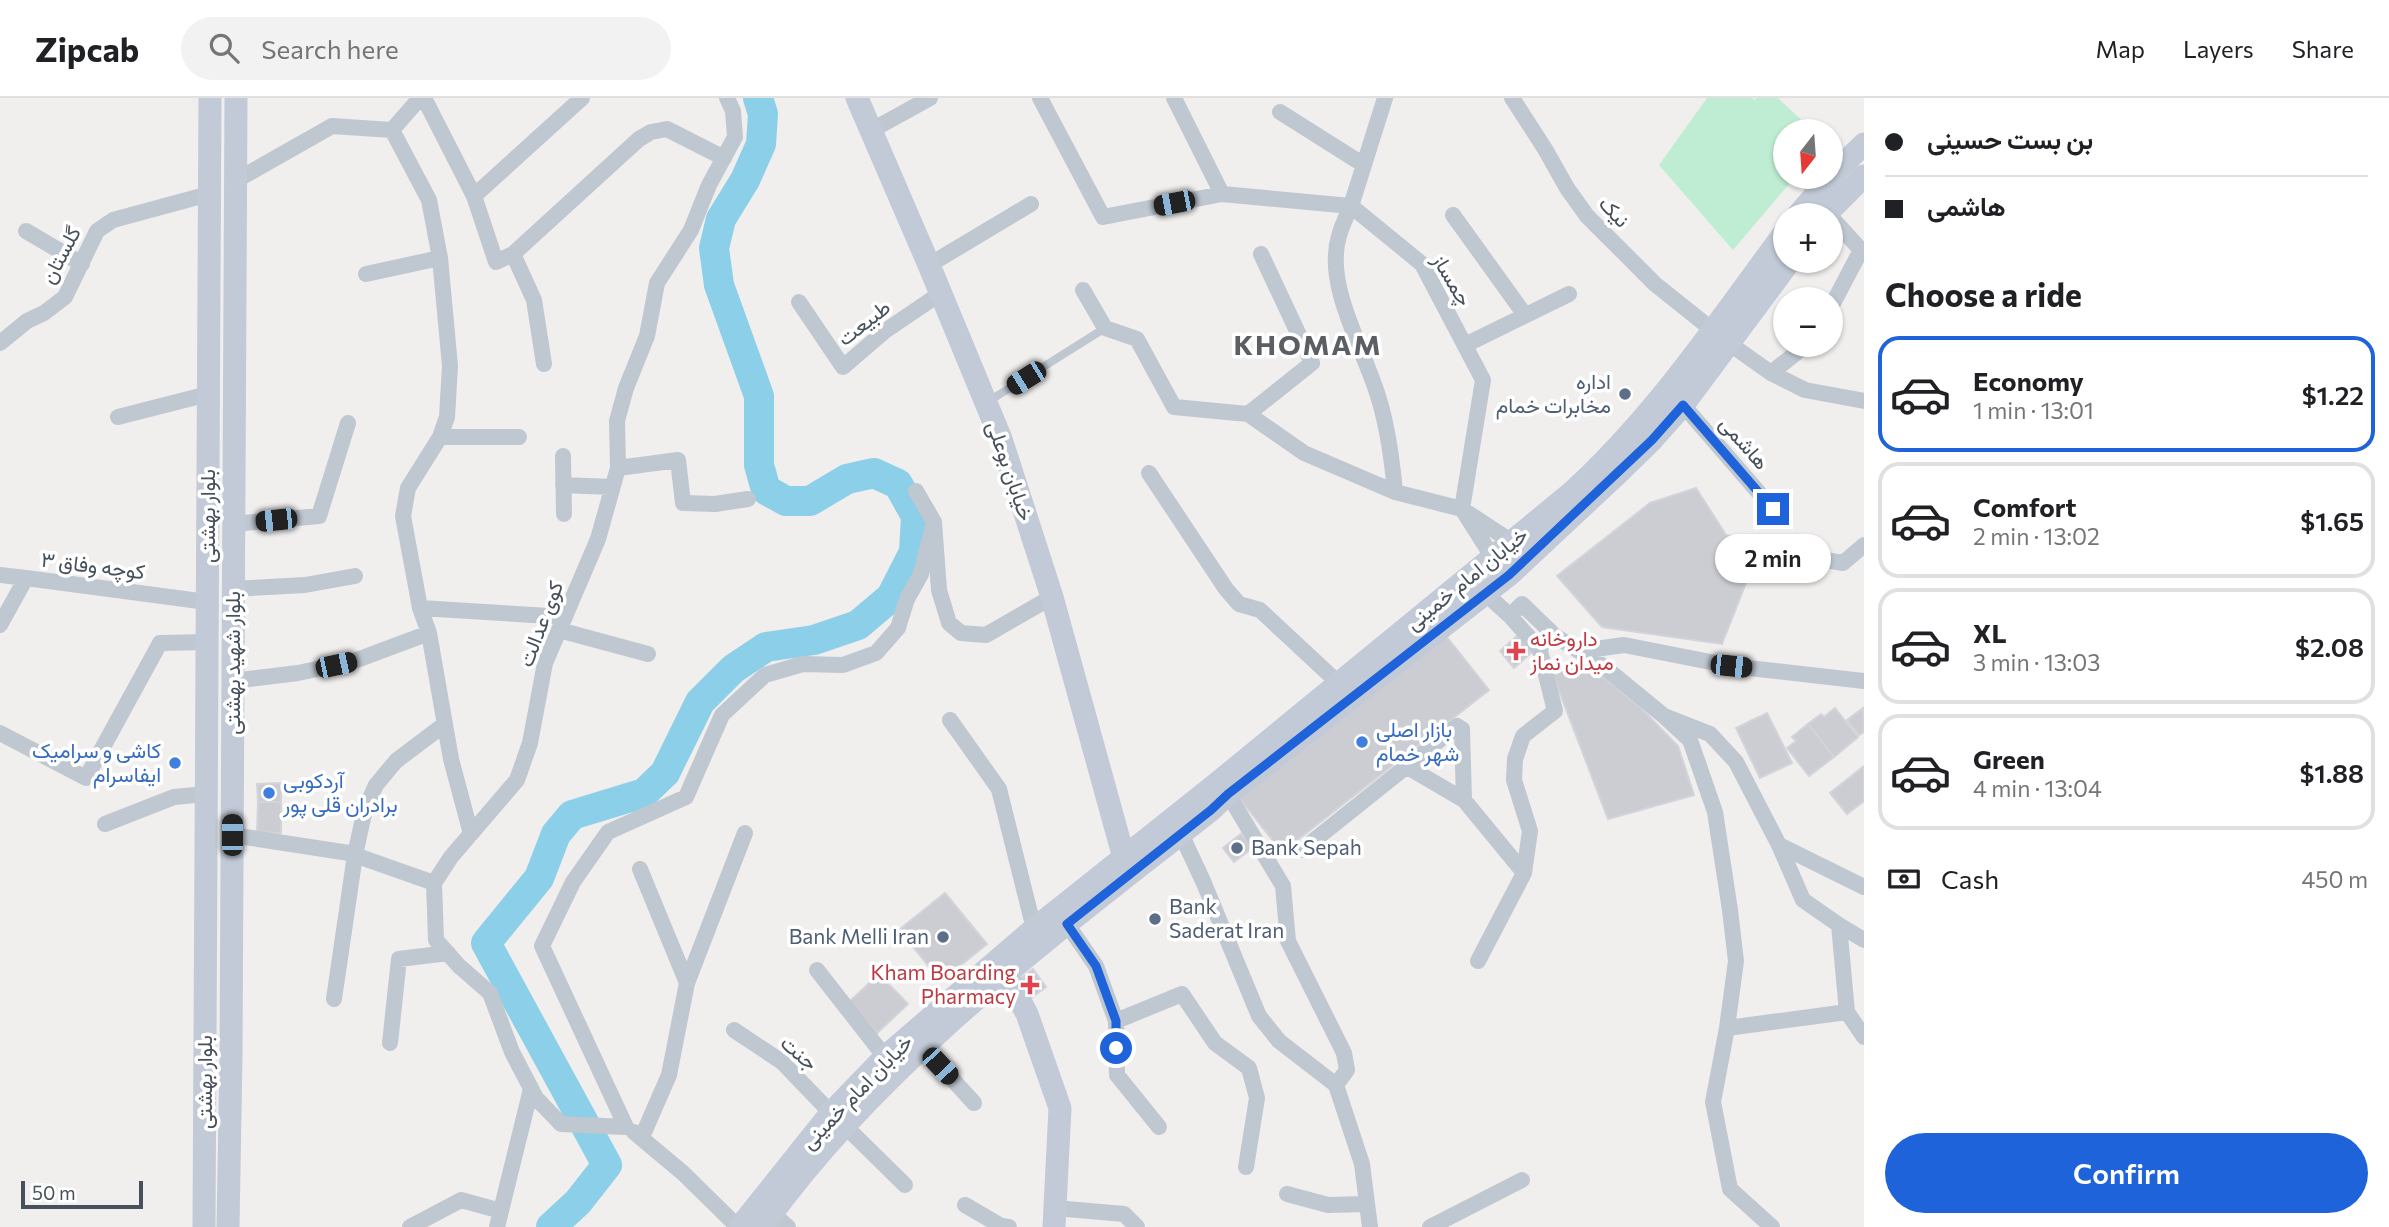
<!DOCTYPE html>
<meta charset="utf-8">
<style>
:root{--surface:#fff;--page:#f2f2f2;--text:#202124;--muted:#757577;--line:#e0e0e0;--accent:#1f63da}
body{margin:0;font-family:Commissioner,Vazirmatn,sans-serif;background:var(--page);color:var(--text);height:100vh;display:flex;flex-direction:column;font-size:26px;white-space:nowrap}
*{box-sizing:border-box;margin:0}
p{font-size:23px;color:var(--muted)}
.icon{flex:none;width:38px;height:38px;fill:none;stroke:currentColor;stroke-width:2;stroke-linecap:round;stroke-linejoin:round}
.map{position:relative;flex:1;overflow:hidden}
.side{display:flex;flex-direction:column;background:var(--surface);width:525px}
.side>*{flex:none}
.top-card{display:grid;align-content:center;height:154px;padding:0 21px;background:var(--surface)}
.needle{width:46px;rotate:197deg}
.controls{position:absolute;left:1773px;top:21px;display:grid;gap:14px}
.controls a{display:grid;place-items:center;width:70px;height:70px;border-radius:50%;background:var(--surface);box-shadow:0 2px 5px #0004;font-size:35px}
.scale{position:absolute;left:21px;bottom:18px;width:122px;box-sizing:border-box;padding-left:7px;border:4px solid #47505b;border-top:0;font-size:19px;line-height:24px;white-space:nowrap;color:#47505b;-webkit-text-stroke:5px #fff;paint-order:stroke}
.end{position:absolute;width:32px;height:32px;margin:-16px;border:9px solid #1f63da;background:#fff;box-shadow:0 0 0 4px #fff}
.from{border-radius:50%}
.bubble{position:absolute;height:49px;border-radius:24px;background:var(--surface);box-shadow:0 2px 5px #0004;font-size:23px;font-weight:600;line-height:49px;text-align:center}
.car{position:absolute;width:21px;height:42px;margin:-21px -10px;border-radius:9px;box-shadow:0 0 5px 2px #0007;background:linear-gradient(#222 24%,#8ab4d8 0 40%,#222 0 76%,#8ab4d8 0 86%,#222 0)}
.top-card b{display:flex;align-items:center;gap:24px;height:66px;font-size:26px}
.top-card b+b{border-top:2px solid var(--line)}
.top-card i{width:18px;height:18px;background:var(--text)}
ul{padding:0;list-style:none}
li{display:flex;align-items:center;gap:21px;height:116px;margin:0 14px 10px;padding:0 7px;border:4px solid var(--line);border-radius:21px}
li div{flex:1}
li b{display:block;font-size:26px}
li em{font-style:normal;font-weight:600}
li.current{border-color:var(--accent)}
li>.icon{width:63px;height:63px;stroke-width:1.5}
h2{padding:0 21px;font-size:32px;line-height:84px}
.pay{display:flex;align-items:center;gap:18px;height:77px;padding:0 21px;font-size:26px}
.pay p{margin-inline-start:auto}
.primary-button{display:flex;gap:14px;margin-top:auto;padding:14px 21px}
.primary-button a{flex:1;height:80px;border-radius:42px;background:var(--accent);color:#fff;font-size:28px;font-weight:600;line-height:80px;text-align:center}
header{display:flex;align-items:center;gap:42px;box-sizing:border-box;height:98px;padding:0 35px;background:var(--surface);border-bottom:2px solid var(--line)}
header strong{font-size:33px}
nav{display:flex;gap:38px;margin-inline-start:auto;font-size:24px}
.search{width:490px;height:63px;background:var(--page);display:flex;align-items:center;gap:18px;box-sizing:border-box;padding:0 24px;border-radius:38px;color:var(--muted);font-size:26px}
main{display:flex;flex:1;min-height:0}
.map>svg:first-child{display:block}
.green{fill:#beedd3}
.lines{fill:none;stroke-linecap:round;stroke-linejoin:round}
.river{stroke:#8ccfe9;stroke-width:30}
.building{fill:#cbcdd3;stroke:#d2d4da;stroke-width:2}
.lane{stroke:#bfc7d0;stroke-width:8}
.street{stroke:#bfc7d0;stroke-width:16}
.secondary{stroke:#c1cad6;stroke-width:23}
.route{stroke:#1f63da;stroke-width:9}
.service-dot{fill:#5c6f8a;stroke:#fff;stroke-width:2.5}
.health-dot{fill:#e0444e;stroke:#fff;stroke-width:2.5}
.shop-dot{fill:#3f7fe0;stroke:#fff;stroke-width:2.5}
.labels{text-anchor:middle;stroke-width:7;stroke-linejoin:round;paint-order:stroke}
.street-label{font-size:21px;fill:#47505b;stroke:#fff}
.service-label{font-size:21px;fill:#4e5e75;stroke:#fff;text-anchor:end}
.health-label{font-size:21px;fill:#be3a42;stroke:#fff;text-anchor:start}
.shop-label{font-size:21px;fill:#366cbe;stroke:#fff;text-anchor:start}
.district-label{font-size:28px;font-weight:bold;letter-spacing:2px;fill:#5b5e63;stroke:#fff}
</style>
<header>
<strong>Zipcab</strong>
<div class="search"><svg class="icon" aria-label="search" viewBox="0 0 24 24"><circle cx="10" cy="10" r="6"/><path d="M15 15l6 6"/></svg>Search here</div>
<nav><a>Map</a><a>Layers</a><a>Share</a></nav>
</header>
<main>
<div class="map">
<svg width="1864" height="1129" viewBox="0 0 1864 1129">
<rect width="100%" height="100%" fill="#f1eeee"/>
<path class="green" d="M1707 0H1752L1755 2 1756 0H1778L1813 33H1785V79H1795L1733 152 1659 67Z"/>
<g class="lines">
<path class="river" d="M551 1129 578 1104 607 1067 486 845 539 780 556 736 572 717 644 695 665 675 700 604 733 571 766 549 814 542 858 527 891 499 914 454 916 418 898 386 874 375 847 381 810 403H786L766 392 759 367V298L719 187 714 150 721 121 745 82 761 46 763 16 758 0"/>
</g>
<path class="building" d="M1696 390 1726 437 1760 449 1722 546 1602 529 1557 478 1650 405Z
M1443 534 1489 592 1282 754 1236 696Z
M1518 537 1532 554 1514 570 1500 553Z
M1585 564 1641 610 1678 648 1694 697 1608 721 1553 577Z
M1835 610 1858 639 1834 659 1808 626 1821 616 1824 619Z
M1863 610 1864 634 1859 637 1847 622Z
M1767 615 1792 665 1760 680 1736 630Z
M1808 626 1834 659 1809 678 1787 650 1796 643 1792 639Z
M1864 668V703L1847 716 1830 695Z
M281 685V704H258L257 686Z
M258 704H281V735L257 734Z
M1241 736 1252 750 1234 764 1223 750Z
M945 795 987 846 941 883 899 832Z
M1033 871 1046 889 1027 903 1014 885Z
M879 876 908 906 877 935 848 905Z"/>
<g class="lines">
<path class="lane" d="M989 303 1105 230"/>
<path class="street" d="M424 0 474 98 496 164 513 156 639 41 651 34 667 31 724 60
M1040 0 1103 119 1222 96 1351 108C1347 117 1342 127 1339 138 1324 187 1364 251 1378 298 1388 329 1392 361 1395 394
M1174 0 1222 96
M1385 0 1351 108 1422 166 1483 282 1462 411 1493 460
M1512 0 1545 51 1567 90 1587 118 1655 186 1730 246 1771 275 1805 292 1864 303
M1280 14 1364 67
M392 32 429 102 440 160 450 268 447 319 440 339 408 390 403 418 420 510 429 535 451 661 471 736
M392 32 420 0
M872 32 930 0
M235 83 332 28 392 32
M474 98 582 0
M1453 117 1525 217
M1830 118 1861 152 1830 211
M26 133 82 166
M513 156 534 202 544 266
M929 167 1031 106
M366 176 440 160
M1083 192 1105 230 1137 241 1174 309 1248 316 1304 355 1395 394 1462 411 1512 444
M799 204 843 269 885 233 941 195
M0 245 27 223 44 215 65 199 97 133 113 122 209 96
M1465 247 1569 196
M1771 275 1806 247
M1683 307 1773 411
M1248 316 1312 265 1261 156
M118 319 208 296
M440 339H519
M563 358 564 416
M618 370 678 362 683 405 715 406 748 401
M1149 375 1226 491 1239 506 1260 512 1346 592
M563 387 612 389
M916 393 934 424 939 492 949 525 961 535 986 537 1052 499
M233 426 319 418 348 325
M1767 452 1843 465 1864 447
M0 477 26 480
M233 491 305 487 355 478
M1485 495 1509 517
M1522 506 1552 535 1541 548 1536 547 1510 518Z
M420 510 565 519
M0 527 26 480 207 504
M559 532 648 556
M1552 536 1603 568 1664 618 1710 636 1736 664 1779 747 1803 802 1839 827 1847 914 1864 939
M1581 553 1624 547 1731 568 1864 583
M233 583 298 575 354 563 429 535
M1664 618 1690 642 1715 714 1730 812 1736 863 1727 930 1713 1004 1730 1091 1772 1129
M950 622 999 691 1034 831
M0 635 86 680 160 545 207 544
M1406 668 1464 702 1524 775
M1228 696 1283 788 1288 843 1344 955 1347 972 1336 987
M105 726 174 699 206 696
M1181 736 1203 783 1259 918 1279 943 1336 987
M232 737 349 755 434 785
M1779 747 1864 789
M1302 752 1457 628 1462 631 1464 702
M640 771 687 885
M1067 826 1096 868 1116 923 1182 896 1215 945 1249 970 1257 1000 1246 1069
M1839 827 1864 842
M1478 863 1524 775 1530 733 1514 682 1515 661 1523 638 1555 613 1539 549
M817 872 885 959
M334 901 355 757 365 711 376 687 396 663 445 626
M1116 923 1117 977 1159 1029
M1727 930 1847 914
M734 932 782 964 831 1015
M390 945 399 861 448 855
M924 950 974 1005
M1336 987 1362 1066 1370 1129
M844 1027 905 1087
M626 1029 561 1026 536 1000 512 954 490 895 459 868 436 842 434 785 451 759 517 682 530 645 545 565 598 441 618 370 617 323 626 290 647 238 657 185 691 132 709 87 735 39 733 13 727 0
M626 1029 542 848 573 784 608 734 686 699 722 617 765 577 803 566 843 567 876 555 898 530 907 501 921 476 934 424
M634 1034 683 1075 738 1129
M642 1039 669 977 687 885 745 735
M1287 1096 1328 1107 1367 1106
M965 1107 1001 1128 1009 1129
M1055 1110 1124 1116 1137 1129
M772 1115 788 1129
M410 1129 461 1102 501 1113
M497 1129 531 991
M1430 1129 1522 1082"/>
<path class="secondary" d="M857 0 929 167 1001 341 1052 499 1124 760
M1798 117 1838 71 1864 46
M1825 117 1864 78
M1006 876 1027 916 1060 1010 1054 1129
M204 1129 210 0
M228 1129 231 957 236 0
M740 1129 831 1015 885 959 1034 831 1215 687 1570 396C1654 320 1718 225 1785 134
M762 1129C879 964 1054 836 1211 712L1228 696 1509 477 1617 376 1652 342 1683 307 1790 163"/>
</g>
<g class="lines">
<path class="route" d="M1116 950V923L1096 868 1067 826 1211 712 1228 696 1509 477 1652 342 1683 307 1773 411"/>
</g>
<g class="service-dot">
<circle cx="1625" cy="296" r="7"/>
<circle cx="1237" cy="750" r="7"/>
<circle cx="1155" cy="821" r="7"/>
<circle cx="943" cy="839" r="7"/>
</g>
<g class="health-dot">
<path d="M1512.5 542.5h7v7h7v7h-7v7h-7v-7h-7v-7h7z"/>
<path d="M1026.5 876.5h7v7h7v7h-7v7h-7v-7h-7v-7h7z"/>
</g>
<g class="shop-dot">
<circle cx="1362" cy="644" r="7"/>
<circle cx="175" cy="665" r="7"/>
<circle cx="269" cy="695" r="7"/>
</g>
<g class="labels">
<g class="street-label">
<text transform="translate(1614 114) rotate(47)" y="7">نیک</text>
<text transform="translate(61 157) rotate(-62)" y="7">گلستان</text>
<text transform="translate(1452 182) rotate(59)" y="7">چمساز</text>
<text transform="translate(864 225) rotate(-38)" y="7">طبيعت</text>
<text transform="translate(1744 345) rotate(49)" y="7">هاشمی</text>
<text transform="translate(1010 373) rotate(71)" y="7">خیابان بوعلی</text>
<text transform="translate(208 418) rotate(-90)" y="7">بلوار بهشتی</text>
<text transform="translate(93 468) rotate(7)" y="7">کوچه وفاق ۳</text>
<text transform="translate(1467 481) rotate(-39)" y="7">خیابان امام خمینی</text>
<text transform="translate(541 526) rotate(-69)" y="7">کوی عدالت</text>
<text transform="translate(233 565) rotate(-90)" y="7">بلوار شهید بهشتی</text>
<text transform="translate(799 955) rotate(41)" y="7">جنت</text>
<text transform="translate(205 984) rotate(-90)" y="7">بلوار بهشتی</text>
<text transform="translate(857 994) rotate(-46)" y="7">خیابان امام خمینی</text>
</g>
<g class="service-label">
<text x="1611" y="291">اداره<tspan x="1611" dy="24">مخابرات خمام</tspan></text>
<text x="1251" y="757" text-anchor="start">Bank Sepah</text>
<text x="1169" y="816" text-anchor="start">Bank<tspan x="1169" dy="24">Saderat Iran</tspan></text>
<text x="929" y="846">Bank Melli Iran</text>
</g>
<g class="health-label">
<text x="1530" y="548">داروخانه<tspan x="1530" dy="24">میدان نماز</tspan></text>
<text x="1016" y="882" text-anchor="end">Kham Boarding<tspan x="1016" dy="24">Pharmacy</tspan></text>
</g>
<g class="shop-label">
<text x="1376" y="639">بازار اصلی<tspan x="1376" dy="24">شهر خمام</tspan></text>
<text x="161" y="660" text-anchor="end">کاشی و سرامیک<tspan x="161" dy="24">ایفاسرام</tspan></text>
<text x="283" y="690">آردکوبی<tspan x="283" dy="24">برادران قلی پور</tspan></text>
</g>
<g class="district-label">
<text x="1308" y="257">KHOMAM</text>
</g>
</g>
</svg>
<div class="controls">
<a><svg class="needle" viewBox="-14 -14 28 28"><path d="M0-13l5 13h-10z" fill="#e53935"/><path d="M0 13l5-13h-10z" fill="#757577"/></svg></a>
<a>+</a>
<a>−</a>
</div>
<div class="scale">50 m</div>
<i class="end from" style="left:1116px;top:950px"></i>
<i class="end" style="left:1773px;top:411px"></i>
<div class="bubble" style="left:1715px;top:436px;width:116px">2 min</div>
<i class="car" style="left:1174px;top:105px;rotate:259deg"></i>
<i class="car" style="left:1026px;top:280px;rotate:238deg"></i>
<i class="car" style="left:276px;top:422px;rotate:264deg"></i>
<i class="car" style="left:336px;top:567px;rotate:78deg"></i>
<i class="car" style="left:1731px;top:568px;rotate:96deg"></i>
<i class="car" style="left:232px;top:737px;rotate:0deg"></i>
<i class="car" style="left:940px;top:968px;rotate:137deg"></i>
</div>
<section class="side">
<div class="top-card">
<b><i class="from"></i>بن بست حسینی</b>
<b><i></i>هاشمی</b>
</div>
<h2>Choose a ride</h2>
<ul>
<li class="current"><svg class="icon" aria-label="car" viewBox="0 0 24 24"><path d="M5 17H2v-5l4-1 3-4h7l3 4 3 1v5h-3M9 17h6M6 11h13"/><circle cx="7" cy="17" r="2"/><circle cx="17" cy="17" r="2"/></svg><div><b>Economy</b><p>1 min · 13:01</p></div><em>$1.22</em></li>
<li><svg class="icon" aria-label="car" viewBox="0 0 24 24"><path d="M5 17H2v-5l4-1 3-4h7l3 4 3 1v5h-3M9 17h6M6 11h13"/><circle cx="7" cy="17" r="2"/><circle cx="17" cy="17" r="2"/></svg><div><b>Comfort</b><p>2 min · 13:02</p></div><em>$1.65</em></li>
<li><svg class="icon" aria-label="car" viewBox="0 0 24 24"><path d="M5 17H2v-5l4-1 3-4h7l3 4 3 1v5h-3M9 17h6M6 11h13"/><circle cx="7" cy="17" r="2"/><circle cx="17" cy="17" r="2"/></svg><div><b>XL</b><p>3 min · 13:03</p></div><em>$2.08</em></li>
<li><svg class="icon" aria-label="car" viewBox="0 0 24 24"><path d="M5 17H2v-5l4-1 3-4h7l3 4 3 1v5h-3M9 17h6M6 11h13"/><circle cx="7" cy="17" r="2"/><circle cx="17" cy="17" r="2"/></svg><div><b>Green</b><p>4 min · 13:04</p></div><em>$1.88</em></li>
</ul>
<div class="pay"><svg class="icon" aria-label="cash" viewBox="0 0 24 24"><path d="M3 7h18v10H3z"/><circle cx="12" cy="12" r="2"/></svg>Cash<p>450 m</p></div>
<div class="primary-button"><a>Confirm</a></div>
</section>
</main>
